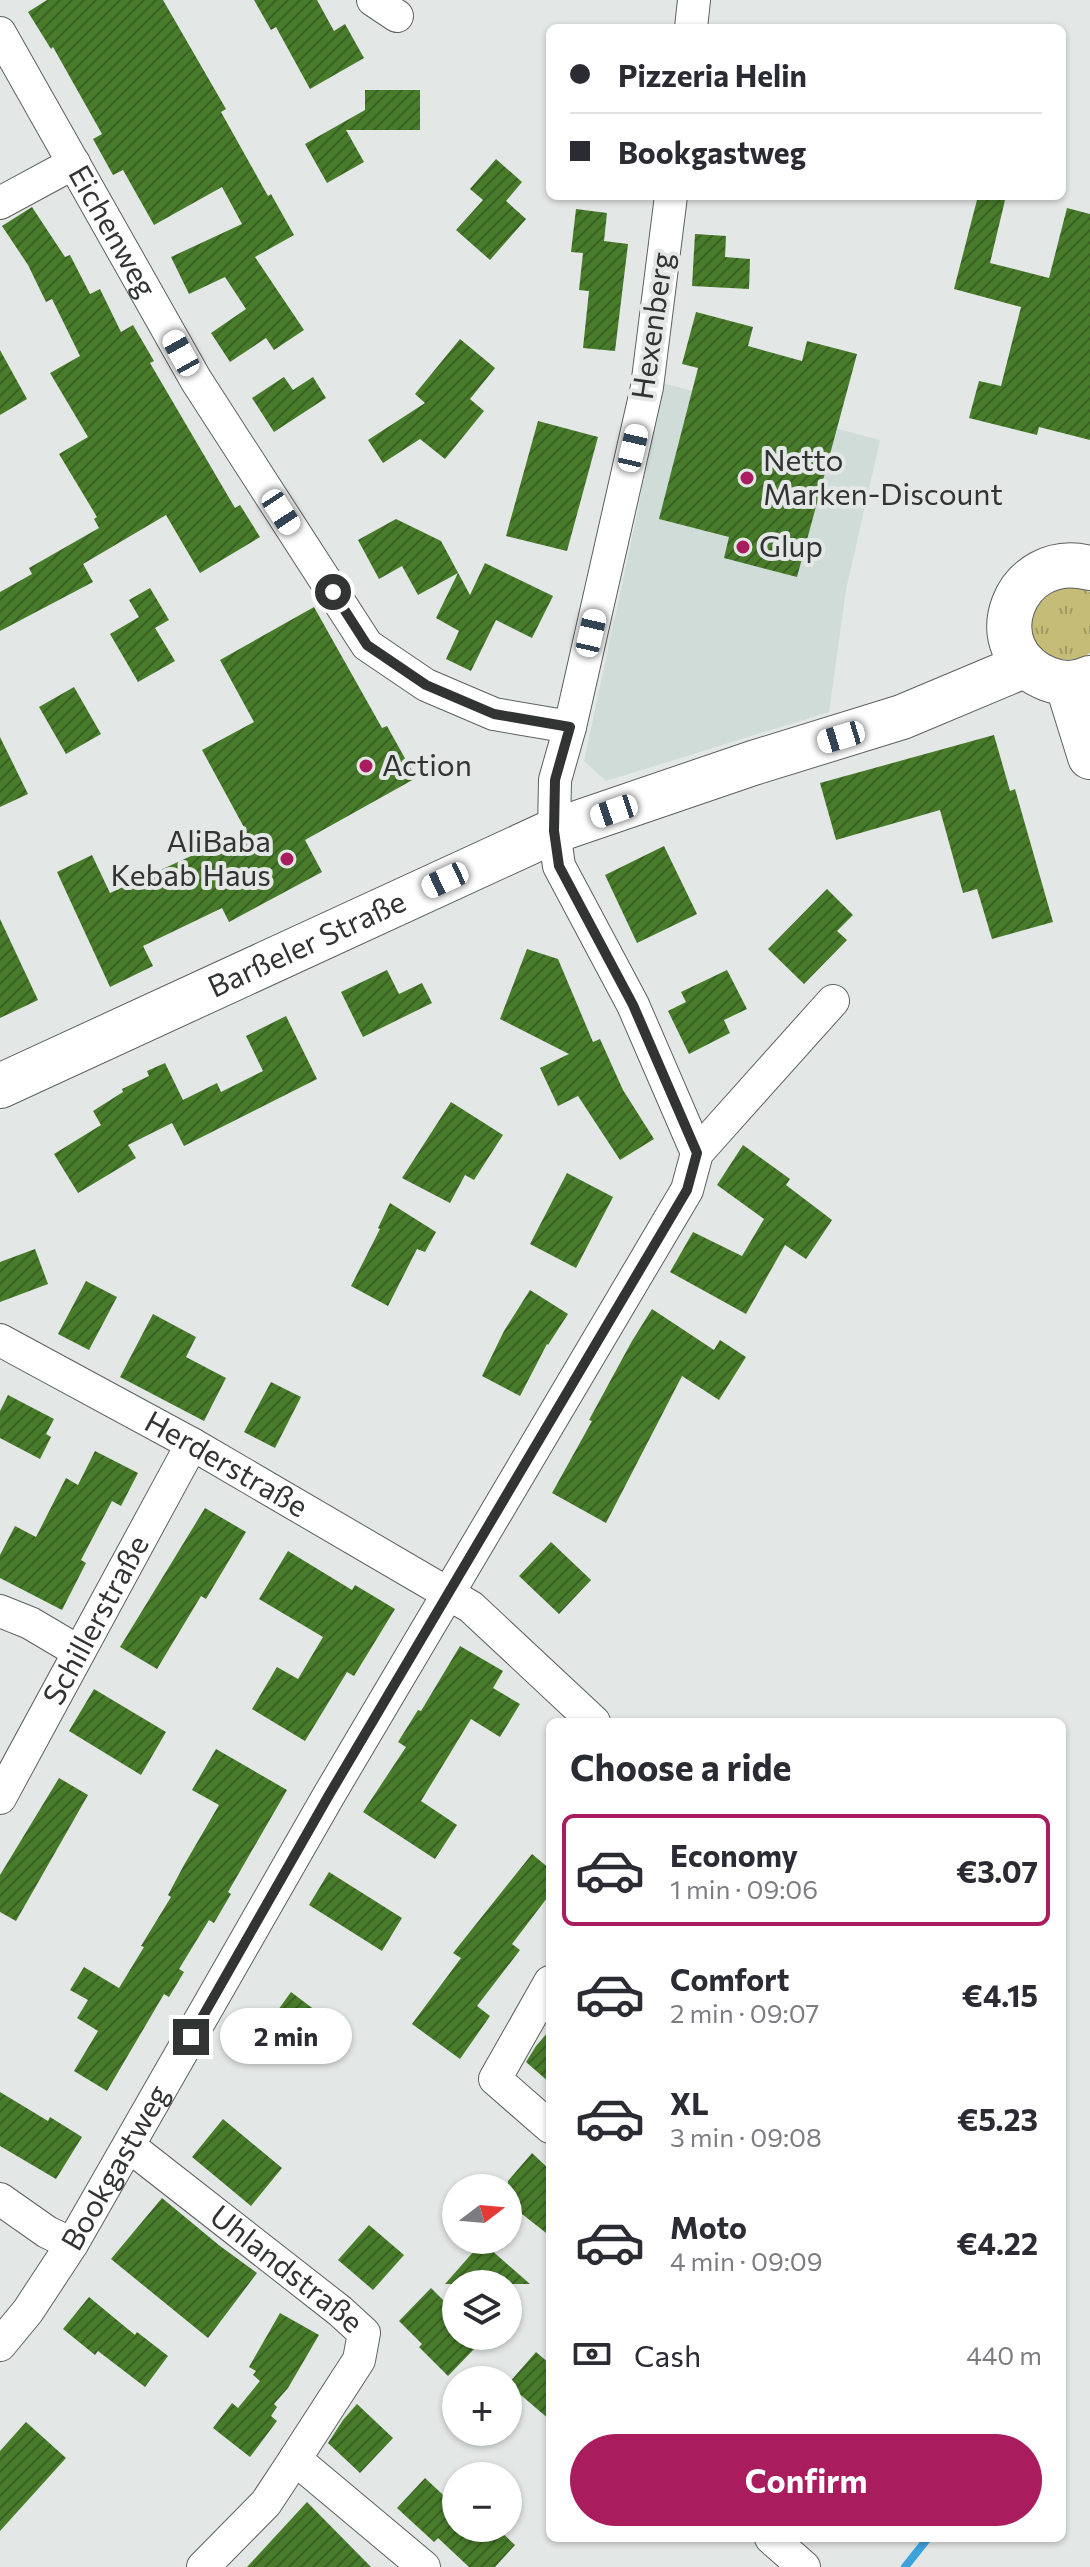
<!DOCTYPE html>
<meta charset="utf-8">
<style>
:root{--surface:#fff;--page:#f2f2f3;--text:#2b2b33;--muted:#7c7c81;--line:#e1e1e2;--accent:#a91c5d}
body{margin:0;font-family:Commissioner,sans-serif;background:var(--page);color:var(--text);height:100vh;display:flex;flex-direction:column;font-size:30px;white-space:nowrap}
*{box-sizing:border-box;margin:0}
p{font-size:26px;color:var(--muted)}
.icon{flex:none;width:44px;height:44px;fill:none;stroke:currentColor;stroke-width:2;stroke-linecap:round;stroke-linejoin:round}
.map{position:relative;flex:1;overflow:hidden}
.side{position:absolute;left:546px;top:1718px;width:520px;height:824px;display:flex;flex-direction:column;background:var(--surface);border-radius:12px;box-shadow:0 2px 6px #0004}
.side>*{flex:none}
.banner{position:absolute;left:546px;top:24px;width:520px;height:176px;border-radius:12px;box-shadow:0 2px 6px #0004;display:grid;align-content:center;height:176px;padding:0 24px;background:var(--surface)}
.needle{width:52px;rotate:74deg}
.buttons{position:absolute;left:442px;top:2174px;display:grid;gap:16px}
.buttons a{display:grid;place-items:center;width:80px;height:80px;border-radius:50%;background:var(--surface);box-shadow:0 2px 6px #0004;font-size:40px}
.end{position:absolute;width:36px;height:36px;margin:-18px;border:10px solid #323433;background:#fff;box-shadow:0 0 0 4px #fff}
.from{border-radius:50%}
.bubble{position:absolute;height:56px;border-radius:28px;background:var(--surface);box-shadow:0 2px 6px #0004;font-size:26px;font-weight:700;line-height:56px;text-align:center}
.car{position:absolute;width:24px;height:48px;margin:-24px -12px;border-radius:10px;box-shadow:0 0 6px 2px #0007;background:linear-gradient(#fff 24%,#345 0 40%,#fff 0 76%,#345 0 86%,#fff 0)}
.banner b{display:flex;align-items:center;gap:28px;height:76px;font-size:30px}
.banner b+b{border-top:2px solid var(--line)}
.banner i{width:20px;height:20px;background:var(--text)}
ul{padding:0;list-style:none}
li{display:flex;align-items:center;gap:24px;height:112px;margin:0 16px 12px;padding:0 8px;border:4px solid transparent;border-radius:12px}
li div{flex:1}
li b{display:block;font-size:30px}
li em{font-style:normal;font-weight:700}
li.current{border-color:var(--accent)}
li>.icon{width:72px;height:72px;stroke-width:1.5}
h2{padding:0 24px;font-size:36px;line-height:96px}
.pay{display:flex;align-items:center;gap:20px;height:88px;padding:0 24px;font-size:30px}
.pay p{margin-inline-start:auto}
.primary-button{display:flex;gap:16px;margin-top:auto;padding:16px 24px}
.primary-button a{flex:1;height:92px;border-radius:48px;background:var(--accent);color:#fff;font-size:32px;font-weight:700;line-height:92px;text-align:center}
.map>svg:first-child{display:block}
.built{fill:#d0dcd7}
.grass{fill:url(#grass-tufts)}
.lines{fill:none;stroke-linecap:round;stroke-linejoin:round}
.stream{stroke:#3ea2dc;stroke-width:8}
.building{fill:url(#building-hatch)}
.street-casing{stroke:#5d605f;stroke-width:34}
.secondary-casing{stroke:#5d605f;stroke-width:46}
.street{stroke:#fff;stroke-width:32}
.secondary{stroke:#fff;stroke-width:44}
.route{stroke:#323433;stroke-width:10}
.poi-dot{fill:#a91c5d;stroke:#e3e7e5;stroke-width:3}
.labels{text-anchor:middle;stroke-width:8;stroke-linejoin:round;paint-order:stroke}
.street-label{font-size:30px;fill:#323433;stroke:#e3e7e5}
.poi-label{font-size:30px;fill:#323433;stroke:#e3e7e5;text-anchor:start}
</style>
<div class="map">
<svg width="1090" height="2567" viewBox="0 0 1090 2567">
<defs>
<pattern id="grass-tufts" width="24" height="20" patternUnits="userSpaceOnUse" patternTransform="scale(2)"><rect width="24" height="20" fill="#c5bc77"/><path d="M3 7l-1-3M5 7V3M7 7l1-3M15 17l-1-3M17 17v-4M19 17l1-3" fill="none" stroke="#a19a62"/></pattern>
<pattern id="building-hatch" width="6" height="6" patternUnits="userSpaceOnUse" patternTransform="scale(2)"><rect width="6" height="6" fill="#487c2b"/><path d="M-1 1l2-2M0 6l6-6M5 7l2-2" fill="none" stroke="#3a6124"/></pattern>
</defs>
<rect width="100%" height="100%" fill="#e3e7e5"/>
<path class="built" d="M662 383 880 440 846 590 829 712 606 781 584 761 637 515Z"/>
<path class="grass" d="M1060 584 1085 589 1090 592V653C1072 666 1037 660 1031 635 1029 628 1031 617 1031 609Z"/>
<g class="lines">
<path class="stream" d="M905 2567 928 2538"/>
</g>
<path class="building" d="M47 0H163L226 109 221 112 268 196 271 194 294 235 255 257 304 330 274 350 266 338 230 362 211 333 246 309 225 277 189 294 171 257 242 224 222 187 154 225 123 170 113 175 93 139 102 134 53 47 51 49 28 12Z
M254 0H317L334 31 345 24 364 58 310 89 276 27 271 30Z
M365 90H420V130H346L364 162 327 183 305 144 365 110Z
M496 159 522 182 506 201 526 219 490 260 456 230 483 200 470 189Z
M978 196 1005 200 990 263 1049 278 1067 208 1090 214V440L1039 427 1037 435 969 418 979 381 1001 386 1021 307 954 289Z
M32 207 65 257 70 255 90 294 100 289 121 332 133 325 154 361 150 363 235 508 240 505 260 537 200 573 166 515 83 564 93 582 0 631V592L32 574 29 568 99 528 94 519 97 517 59 454 88 437 50 373 80 356 52 299 46 302 28 265 2 226Z
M576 209 607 213 604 241 628 244 615 351 583 348 589 291 579 290 583 253 571 252Z
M695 234 726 236 725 257 750 259 749 289 692 286Z
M696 312 753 327 748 346 802 361 807 341 857 354 797 577 724 558 729 537 659 519 698 368 682 364Z
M460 339 495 368 470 399 484 411 445 459 420 439 383 463 368 440 425 403 415 394Z
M0 350 27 399 0 415Z
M284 377 293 390 313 377 326 398 274 432 252 398Z
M538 421 598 437 567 551 506 536Z
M396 519 441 541 470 595 485 563 553 596 532 638 496 620 471 671 446 659 459 631 436 618 458 573 418 595 402 566 379 579 358 540Z
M150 588 169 620 155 628 175 661 138 682 110 634 139 617 129 600Z
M314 607 382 728 387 726 416 778 305 840 322 872 229 922 222 908 143 946 153 966 110 987 57 872 92 855 110 893 246 831 202 750 254 722 220 660Z
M74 687 101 734 66 754 39 707Z
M994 735 1010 791 1015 789 1053 922 992 939 977 889 963 893 940 810 836 840 820 783Z
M0 737 28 794 0 807Z
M664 846 697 914 637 943 605 875Z
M827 889 853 915 837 931 847 940 804 984 768 949Z
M0 919 38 1000 0 1018Z
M527 949 558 959 593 1042 600 1039 623 1090 654 1139 620 1160 578 1096 558 1106 540 1068 569 1054 500 1019Z
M387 970 399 994 422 983 432 1003 363 1037 341 992Z
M727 970 747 1009 724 1020 730 1033 689 1054 668 1011 686 1002 681 992Z
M286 1016 317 1079 184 1146 172 1123 128 1145 136 1158 78 1193 54 1154 101 1125 93 1111 123 1092 122 1089 149 1076 147 1071 165 1063 183 1100 217 1083 221 1092 263 1071 246 1036Z
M451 1102 503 1135 474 1180 465 1175 450 1203 402 1178Z
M743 1145 790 1179 786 1185 832 1220 806 1259 785 1245 746 1314 670 1272 693 1232 742 1256 764 1219 717 1185Z
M567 1173 613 1197 576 1268 530 1244Z
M390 1203 436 1232 425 1252 417 1249 388 1306 351 1286 380 1229 378 1228Z
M35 1249 48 1284 0 1302V1262Z
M86 1281 117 1297 89 1350 58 1334Z
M530 1290 568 1314 548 1345 547 1344 520 1396 482 1376 504 1331Z
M652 1309 714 1350 720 1340 746 1357 719 1400 682 1376 606 1523 552 1493 592 1421 589 1420 632 1341Z
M153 1314 196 1337 186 1357 226 1378 204 1421 120 1377Z
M271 1382 301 1397 275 1448 244 1432Z
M8 1395 54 1419 46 1434 51 1437 40 1459 0 1438V1411Z
M95 1451 138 1473 121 1506 112 1501 81 1560 86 1563 62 1610 0 1578V1555L15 1526 36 1537 66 1478 78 1485Z
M205 1508 246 1532 206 1599 201 1596 157 1669 120 1647Z
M551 1542 591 1580 559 1614 519 1576Z
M288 1551 352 1590 355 1585 395 1609 354 1676 347 1672 305 1741 252 1709 277 1667 298 1679 323 1637 259 1599Z
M460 1646 503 1671 493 1688 520 1704 500 1737 471 1719 421 1801 457 1825 435 1859 363 1812 406 1747 398 1742 418 1710 421 1711Z
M94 1689 166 1732 141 1775 69 1731Z
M216 1749 287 1790 228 1892 231 1894 214 1923 209 1920 179 1969 184 1972 169 1997 164 1994 107 2091 74 2071 98 2031 77 2018 88 2000 70 1990 84 1967 119 1988 144 1947 141 1946 171 1897 168 1895 184 1865 219 1805 192 1790Z
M59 1778 88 1795 16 1921 0 1912V1875Z
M532 1854 550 1869V1894L512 1944 520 1950 477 2006 490 2016 460 2059 412 2024 461 1958 453 1953Z
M329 1872 402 1918 382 1951 309 1905Z
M291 1992 340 2029 314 2064 265 2028Z
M550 2030V2083L526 2062 536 2046Z
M0 2092 48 2121 50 2117 82 2137 56 2179 0 2146Z
M223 2119 282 2168 251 2206 192 2157Z
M532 2153 550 2170V2236L508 2203V2181Z
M162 2198 220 2246 257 2273 208 2338 111 2259Z
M369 2225 404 2255 373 2290 338 2260Z
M482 2242 530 2284H445Z
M431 2288 455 2312 448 2320 456 2328V2336H464L476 2347 448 2376 419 2347 422 2344 399 2321Z
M89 2297 135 2335 137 2332 168 2356 145 2387 98 2351 95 2355 63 2329Z
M280 2313 319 2335 288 2388 274 2404 277 2407 271 2416 277 2421 250 2457 213 2428 232 2403 238 2408 260 2381 253 2375 256 2371 249 2367Z
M536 2352 550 2364V2420L508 2384Z
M357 2404 393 2438 360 2473 328 2443 343 2420Z
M26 2422 66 2458 0 2531V2451Z
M425 2478 456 2507V2528H497L515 2545 495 2567H469L438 2538 434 2542 397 2508Z
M307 2502 371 2567H247Z"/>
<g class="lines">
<g class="street-casing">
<g id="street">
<path d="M373 0 397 16"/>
<path d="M691 28 694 0"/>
<path id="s1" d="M0 33 196 380 367 645 426 685 494 714 570 727"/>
<path d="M671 196 647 387 570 727 555 780 554 831 559 866 633 1005 697 1153"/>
<path d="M0 203 74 163"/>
<path id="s2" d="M0 1340 192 1444 471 1607 594 1722"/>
<path d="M0 1611 30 1623 79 1652"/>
<path id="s3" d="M0 1798 192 1444"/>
<path d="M550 1982 495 2079 550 2127"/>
<path id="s4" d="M129 2146 340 2311 364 2333 359 2360 295 2459 424 2567"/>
<path d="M0 2199 47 2232 72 2244"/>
<path id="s5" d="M0 2345 28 2311 72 2244 329 1795 687 1190 697 1153 833 1001"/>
<path d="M771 2538 804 2567"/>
<path d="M203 2567 266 2503 295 2459"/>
</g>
</g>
<g class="secondary-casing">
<g id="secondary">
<path d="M1090 568C1013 548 976 651 1048 679 1061 684 1077 684 1090 678"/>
<path d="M1067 683 1090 757"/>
<path id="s6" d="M0 1086 554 831 753 763 902 717 1026 665"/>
</g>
</g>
<use href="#street" class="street"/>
<use href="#secondary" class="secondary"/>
</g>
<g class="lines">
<path class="route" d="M191 2037 329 1795 687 1190 697 1153 633 1005 559 866 554 831 555 780 570 727 494 714 426 685 367 645 333 592"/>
</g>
<g class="poi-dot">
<circle cx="747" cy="478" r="8"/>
<circle cx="743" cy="547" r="8"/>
<circle cx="366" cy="766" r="8"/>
<circle cx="287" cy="859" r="8"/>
</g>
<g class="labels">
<g class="street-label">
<text dy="10" stroke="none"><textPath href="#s1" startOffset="228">Eichenweg</textPath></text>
<text transform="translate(653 326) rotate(-82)" y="10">Hexenberg</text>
<text dy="10" stroke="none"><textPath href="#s6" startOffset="338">Barßeler Straße</textPath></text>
<text dy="10" stroke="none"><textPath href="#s2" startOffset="258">Herderstraße</textPath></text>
<text dy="10" stroke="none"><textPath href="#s3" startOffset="202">Schillerstraße</textPath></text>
<text dy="10" stroke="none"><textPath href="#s5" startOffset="212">Bookgastweg</textPath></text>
<text dy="10" stroke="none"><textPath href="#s4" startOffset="200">Uhlandstraße</textPath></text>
</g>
<g class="poi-label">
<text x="763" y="471">Netto<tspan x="763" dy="34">Marken-Discount</tspan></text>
<text x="759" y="557">Glup</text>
<text x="382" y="776">Action</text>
<text x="271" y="852" text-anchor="end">AliBaba<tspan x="271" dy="34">Kebab Haus</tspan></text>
</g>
</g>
</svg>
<div class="buttons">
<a><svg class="needle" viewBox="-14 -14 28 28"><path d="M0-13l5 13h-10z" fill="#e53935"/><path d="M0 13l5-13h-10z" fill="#7c7c81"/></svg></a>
<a><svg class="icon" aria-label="layers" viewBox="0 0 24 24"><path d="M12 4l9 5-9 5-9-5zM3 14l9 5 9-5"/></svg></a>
<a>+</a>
<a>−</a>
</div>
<i class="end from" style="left:333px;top:592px"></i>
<i class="end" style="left:191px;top:2037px"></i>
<div class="bubble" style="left:220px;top:2008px;width:132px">2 min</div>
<i class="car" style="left:181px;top:353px;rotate:331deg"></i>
<i class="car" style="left:633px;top:448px;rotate:13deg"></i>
<i class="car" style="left:281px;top:512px;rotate:147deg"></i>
<i class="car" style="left:591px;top:633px;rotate:13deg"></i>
<i class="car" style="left:841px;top:737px;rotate:253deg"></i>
<i class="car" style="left:614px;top:811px;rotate:251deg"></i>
<i class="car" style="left:445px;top:880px;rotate:245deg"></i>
<div class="banner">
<b><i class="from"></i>Pizzeria Helin</b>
<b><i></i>Bookgastweg</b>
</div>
<section class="side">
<h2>Choose a ride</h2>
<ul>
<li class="current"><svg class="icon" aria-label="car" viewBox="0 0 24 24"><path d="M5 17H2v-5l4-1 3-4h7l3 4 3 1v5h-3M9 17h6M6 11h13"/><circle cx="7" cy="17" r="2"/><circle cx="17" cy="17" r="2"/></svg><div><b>Economy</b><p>1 min · 09:06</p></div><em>€3.07</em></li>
<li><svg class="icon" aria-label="car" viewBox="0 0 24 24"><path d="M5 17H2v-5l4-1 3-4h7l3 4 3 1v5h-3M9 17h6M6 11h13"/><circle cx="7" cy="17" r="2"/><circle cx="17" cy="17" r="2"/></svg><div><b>Comfort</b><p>2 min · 09:07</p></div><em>€4.15</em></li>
<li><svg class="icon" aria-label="car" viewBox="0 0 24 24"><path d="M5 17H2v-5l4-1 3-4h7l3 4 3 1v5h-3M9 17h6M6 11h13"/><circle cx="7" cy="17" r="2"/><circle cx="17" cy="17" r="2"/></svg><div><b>XL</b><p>3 min · 09:08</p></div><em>€5.23</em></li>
<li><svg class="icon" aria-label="car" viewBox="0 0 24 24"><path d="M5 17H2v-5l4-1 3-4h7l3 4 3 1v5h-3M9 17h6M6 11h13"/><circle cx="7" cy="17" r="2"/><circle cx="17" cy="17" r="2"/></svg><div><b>Moto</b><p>4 min · 09:09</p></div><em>€4.22</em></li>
</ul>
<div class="pay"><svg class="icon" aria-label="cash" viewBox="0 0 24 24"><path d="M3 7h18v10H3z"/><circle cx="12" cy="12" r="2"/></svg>Cash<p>440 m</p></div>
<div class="primary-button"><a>Confirm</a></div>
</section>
</div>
